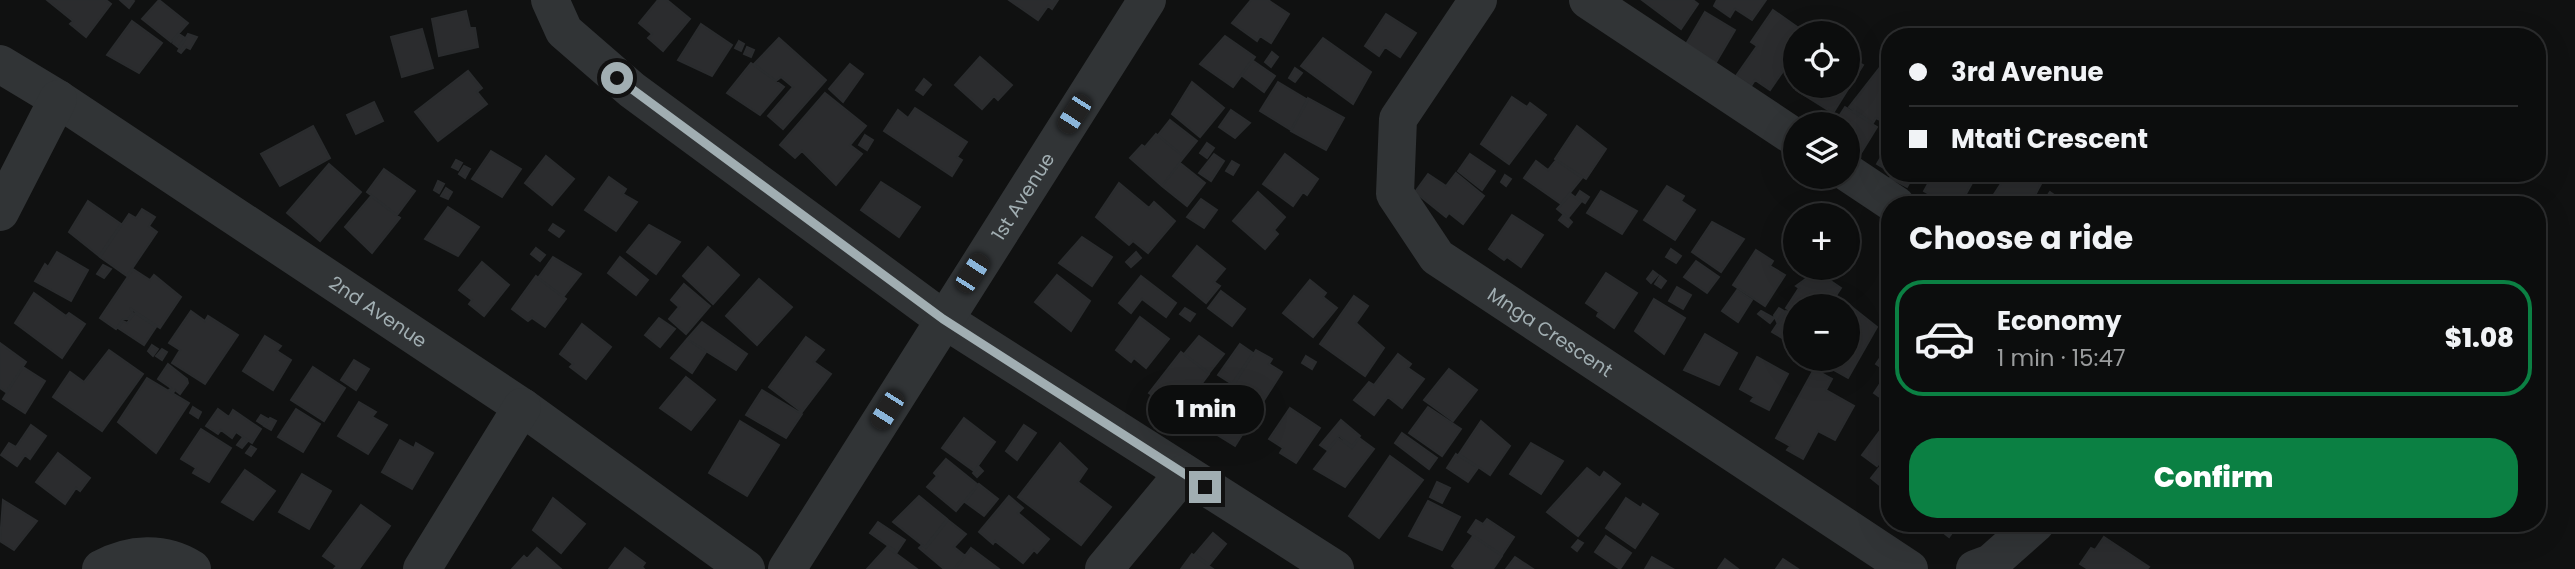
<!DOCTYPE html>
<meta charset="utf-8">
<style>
:root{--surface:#0c0d0d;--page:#151616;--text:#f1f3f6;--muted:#9a9c9d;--line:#2c2d2e;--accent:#0b8043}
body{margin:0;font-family:Poppins,sans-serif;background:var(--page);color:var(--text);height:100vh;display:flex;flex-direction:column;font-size:26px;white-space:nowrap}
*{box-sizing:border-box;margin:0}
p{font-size:23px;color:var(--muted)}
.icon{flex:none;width:38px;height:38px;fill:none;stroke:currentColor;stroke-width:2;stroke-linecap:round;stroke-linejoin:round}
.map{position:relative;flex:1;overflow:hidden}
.drawer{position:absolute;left:1881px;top:196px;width:665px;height:336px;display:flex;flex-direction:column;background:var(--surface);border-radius:28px;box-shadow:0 7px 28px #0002,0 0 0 2px var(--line)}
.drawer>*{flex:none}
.hud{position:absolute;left:1881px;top:28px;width:665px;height:154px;border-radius:28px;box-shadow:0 7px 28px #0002,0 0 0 2px var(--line);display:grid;align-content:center;height:154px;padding:0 28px;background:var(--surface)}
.controls{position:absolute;left:1783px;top:21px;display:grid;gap:14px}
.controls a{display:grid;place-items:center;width:77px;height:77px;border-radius:50%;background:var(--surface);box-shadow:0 7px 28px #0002,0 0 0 2px var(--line);font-size:35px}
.end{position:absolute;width:32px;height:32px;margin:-16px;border:9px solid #a1aeb2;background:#111;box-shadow:0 0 0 4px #111}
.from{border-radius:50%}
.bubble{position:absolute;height:49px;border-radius:24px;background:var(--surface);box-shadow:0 7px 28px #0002,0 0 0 2px var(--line);font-size:23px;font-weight:800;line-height:49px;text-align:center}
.car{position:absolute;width:21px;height:42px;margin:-21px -10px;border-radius:9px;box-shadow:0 0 5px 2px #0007;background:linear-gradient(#222 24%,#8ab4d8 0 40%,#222 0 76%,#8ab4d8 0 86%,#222 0)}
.hud b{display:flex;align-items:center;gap:24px;height:66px;font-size:26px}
.hud b+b{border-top:2px solid var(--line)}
.hud i{width:18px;height:18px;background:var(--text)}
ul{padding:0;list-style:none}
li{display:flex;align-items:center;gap:21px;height:116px;margin:0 14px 10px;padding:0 14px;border:4px solid var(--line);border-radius:28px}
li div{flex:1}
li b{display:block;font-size:26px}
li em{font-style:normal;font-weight:800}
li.active{border-color:var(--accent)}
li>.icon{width:63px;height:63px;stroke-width:1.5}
h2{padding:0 28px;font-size:32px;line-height:84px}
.action{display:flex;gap:14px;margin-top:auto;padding:14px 28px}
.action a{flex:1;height:80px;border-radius:28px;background:var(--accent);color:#fff;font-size:28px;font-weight:800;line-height:80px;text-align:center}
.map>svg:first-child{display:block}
.building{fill:#2b2c2e;stroke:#2a2c2e;stroke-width:2}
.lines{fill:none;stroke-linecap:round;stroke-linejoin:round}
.minor{stroke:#313436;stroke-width:38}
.route{stroke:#a1aeb2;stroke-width:9}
.labels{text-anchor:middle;stroke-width:5;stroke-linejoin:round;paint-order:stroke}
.street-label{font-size:19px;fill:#a1aeb2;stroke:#0b0c0c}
</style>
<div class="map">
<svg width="2575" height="569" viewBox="0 0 2575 569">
<rect width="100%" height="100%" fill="#101111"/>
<path class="building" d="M47 0H106L111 4 86 37 70 24 73 21Z
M120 0H132L134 1 129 8Z
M159 0 188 23 171 42 142 19Z
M658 0H667L690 19 663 51 648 38 652 34 639 23Z
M1009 0H1058L1052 9 1048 6 1038 20Z
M1251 0H1268L1289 14 1271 43 1260 36 1257 41 1232 23Z
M1642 0H1693L1698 4 1681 29Z
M1717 0H1766L1752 20 1735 9 1730 17 1714 6Z
M1773 10 1803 31 1796 33V41L1783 59 1788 64 1770 90 1755 80 1751 86 1736 76 1757 46 1751 42Z
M466 11 470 28H475L478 47 439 56 432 19Z
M1705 12 1735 30 1712 69 1682 51Z
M1386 14 1416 33 1400 57 1385 47 1379 56 1365 46Z
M132 21 162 43 139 73 107 55Z
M701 24 732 45 712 76 678 60Z
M422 29 433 68 402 77 391 37Z
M179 34 185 38 178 47 173 43Z
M188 34 197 37 190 49 186 47 181 53 178 51Z
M1225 36 1255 57 1233 87 1200 64Z
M779 38 826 80 783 129 768 116 793 87 781 77 776 81 754 64Z
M1323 38 1371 72 1353 104 1301 66Z
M739 41 744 44 741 51 735 48Z
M747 47 754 50 751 57 744 54Z
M1272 52 1278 57 1271 67 1265 62Z
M1848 56 1863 65 1833 113 1796 90 1798 86H1848Z
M980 57 1012 85 998 100 994 96 982 109 955 85Z
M1252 60 1275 76 1264 92 1241 75Z
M1885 61 1890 65 1887 99 1890 101V116L1886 123 1876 118 1873 123 1849 107Z
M751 63 784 87 760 115 727 93Z
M850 64 863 74 843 102 829 89Z
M1295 68 1302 73 1295 82 1289 78Z
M468 71 482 88 477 92 487 104 438 141 415 112Z
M924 79 931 85 923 95 916 90Z
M1192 82 1224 108 1200 137 1172 114Z
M1278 82 1308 100 1291 130 1260 111Z
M825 93 866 126 850 145 862 154 836 185 802 151 795 158 780 145Z
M1512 97 1527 107 1530 103 1546 115 1509 164 1481 144Z
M1308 98 1344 118 1326 150 1291 131Z
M374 102 383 121 356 134 347 115Z
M1845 107 1877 127 1858 158 1848 152V124H1834Z
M915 108 967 142 957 157 962 160 952 176 884 131 898 110 908 118Z
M1231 110 1250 123 1235 138 1219 127Z
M1170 120 1197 141 1184 157 1158 135Z
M313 126 330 158 280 186 261 154Z
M1577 126 1606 149 1586 179 1555 159Z
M1156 134 1184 157 1162 186 1130 158 1142 145 1145 147Z
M865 135 873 140 867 150 859 145Z
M1890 142V172L1877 164Z
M1207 143 1214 148 1207 158 1200 153Z
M491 151 521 169 502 197 472 179Z
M1214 154 1224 161 1211 181 1199 173Z
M1285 154 1318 179 1307 195 1303 192 1293 206 1263 184Z
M1470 154 1495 171 1482 190 1458 171Z
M546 156 574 179 552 205 525 183Z
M456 160 462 163 458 170 452 167Z
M1556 160 1582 178 1561 204 1524 178 1536 161 1548 170Z
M1232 161 1239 165 1233 175 1226 171Z
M1180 163 1205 183 1187 206 1162 186Z
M329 164 361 192 320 241 287 213Z
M464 166 470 169 465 178 459 174Z
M384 169 415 191 397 215 367 192Z
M1456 173 1484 196 1463 224 1449 213 1446 217 1415 192 1428 174 1446 186Z
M1915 173 1907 187 1890 178 1892 173Z
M1934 173H1976L1977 174 1960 205H1957L1944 197 1942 201 1924 191Z
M2008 173H2021L2041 184 2030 205H1987Z
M1505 175 1511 179 1506 186 1501 182Z
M609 177 626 189 623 194 637 202 616 231 585 210Z
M438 181 444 184 439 193 434 190Z
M881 182 920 207 899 237 861 210Z
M1119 183 1149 208 1154 202 1175 221 1148 253 1133 241 1129 245 1096 217Z
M1667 186 1684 196 1681 201 1695 210 1675 240 1644 220Z
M446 188 452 192 448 199 441 196Z
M1580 191 1589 197 1585 203 1576 197Z
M1601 191 1637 211 1622 234 1587 213Z
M1258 192 1285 217 1274 230 1278 234 1265 249 1233 221Z
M2050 192 2068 205H2041Z
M1571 194 1581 202 1568 218 1557 209Z
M371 196 400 218 372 253 345 227Z
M1201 199 1217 210 1204 228 1187 217Z
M88 201 121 224 99 256 69 232Z
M448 207 479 227 458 256 425 239Z
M142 209 155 217 149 226 157 232 127 276 100 257 129 214 136 218Z
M1564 214 1572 222 1568 227 1559 220Z
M1512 215 1543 235 1521 267 1507 257 1504 260 1489 249Z
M1712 222 1744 239 1721 272 1692 252Z
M553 224 564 231 559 237 549 230Z
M649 225 680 242 656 274 627 252Z
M1082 237 1112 257 1092 286 1059 263Z
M1197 246 1225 269 1214 282 1220 286 1206 303 1173 276Z
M708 247 739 275 713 304 683 276Z
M536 248 545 255 540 261 531 254Z
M1671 249 1681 256 1676 263 1666 257Z
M1756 250 1773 261 1770 266 1785 275 1765 306 1733 285Z
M57 252 88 270 71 301 35 281 45 264 48 267Z
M1136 252 1141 258 1131 267 1126 262Z
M553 257 581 274 563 297 538 278Z
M620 257 648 280 636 295 608 273Z
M1696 261 1719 277 1707 293 1684 277Z
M482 262 509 285 484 316 469 304 472 300 459 290Z
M103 265 111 269 104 278 97 274Z
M133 269 150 280 154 275 181 297 160 328 130 308 133 313 128 319H123L116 329 100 318Z
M1813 269 1841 288 1829 306H1796V315L1786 308 1799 288 1796 286 1807 278Z
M1653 271 1658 275 1651 283 1647 279Z
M1606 273 1637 293 1614 328 1597 316 1599 312 1586 303Z
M1057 275 1090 301 1071 331 1035 302Z
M536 276 566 299 545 327 532 318 528 321 512 309Z
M1141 276 1176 303 1166 317 1142 299 1131 313 1119 303Z
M1660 276 1666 281 1661 288 1655 284Z
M759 279 792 307 757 345 726 316Z
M1310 280 1326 293 1323 297 1337 308 1313 337 1283 313Z
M684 284 710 306 686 334 669 319 679 307 671 300Z
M1677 287 1691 295 1683 309 1669 301Z
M1737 290 1752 300 1738 322 1722 311Z
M1221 291 1245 309 1232 326 1208 308Z
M34 293 66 316 69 313 85 324 62 358 15 323Z
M1354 296 1368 306 1356 323 1384 348 1365 376 1320 344Z
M1654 299 1685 318 1664 354 1635 331Z
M1848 304 1877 327 1848 378 1816 360 1848 359Z
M1185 308 1195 314 1190 321 1180 314Z
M1779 308 1784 311 1777 322 1774 315Z
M191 311 205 321 208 316 238 335 205 384 172 363 180 350 169 343Z
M1761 311 1774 318 1770 323 1758 314Z
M1786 311 1796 317V346L1772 332Z
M135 313 156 327 144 345 118 328 123 321 127 323Z
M1140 317 1169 339 1146 368 1134 358 1131 362 1116 350Z
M659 318 675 329 660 347 645 335Z
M702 322 747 354 736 370 687 339Z
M582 324 611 347 586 379 570 367 573 364 560 354Z
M1705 334 1737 353 1719 385 1684 370Z
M265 336 281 346 277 351 291 360 273 390 243 371Z
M1199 336 1224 354 1209 373 1184 354Z
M806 337 824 350 814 362 831 374 802 412 769 387Z
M687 339 706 352 692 373 671 358Z
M0 343 26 362 6 392 0 388Z
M1890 343V404L1874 393 1888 372 1876 364Z
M1240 344 1253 353 1232 384 1218 375Z
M152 345 158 349 153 356 148 351Z
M162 349 167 352 162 360 156 356Z
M109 350 143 374 102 431 53 397 70 372 84 382Z
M1256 350 1272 359 1269 364 1282 372 1235 446 1206 428Z
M1181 352 1209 374 1184 407 1169 396 1164 403 1149 393Z
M1398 354 1411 364 1408 368 1424 379 1402 408 1388 397 1374 415 1354 400 1369 382 1374 385Z
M1306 356 1316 362 1312 369 1302 363Z
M1757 357 1788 374 1769 410 1751 401 1754 397 1740 389Z
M354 360 369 369 356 390 341 380Z
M168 364 187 379 188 383 180 394 175 390 173 393 169 390 171 388 158 379Z
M23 367 45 381 25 413 3 399Z
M313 367 345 388 324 421 291 400Z
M1449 369 1477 390 1453 421 1424 400Z
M1814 369 1832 379 1826 390 1854 406 1835 440 1818 431 1803 459 1787 450 1790 446 1776 438Z
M686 377 715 400 691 430 660 408Z
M147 378 189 403 156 453 118 422Z
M762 390 802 414 786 438 746 415Z
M359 402 376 412 372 417 387 425 368 454 338 436Z
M193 407 201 412 198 418 190 413Z
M1428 407 1461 429 1442 456 1409 433Z
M1290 408 1320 428 1296 463 1280 453 1283 448 1269 439Z
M218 409 229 417 233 410 261 429 252 443 236 432 232 438 221 430 218 434 206 426Z
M296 409 320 424 303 452 278 437Z
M261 415 268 419 263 425 257 421Z
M270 418 276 421 271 430 264 426Z
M964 418 995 442 974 471 942 448Z
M1341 420 1360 436 1352 446 1339 436 1327 450 1320 445Z
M740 421 779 445 747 496 709 473Z
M1481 421 1510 446 1490 475 1459 454Z
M31 425 46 436 30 459 25 455 17 466 1 455 9 443 16 447Z
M1024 425 1036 433 1017 460 1006 451Z
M1882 428 1890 433V448L1877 466 1862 455Z
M201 429 231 448 209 482 193 473 196 468 181 459Z
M1402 433 1437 458 1429 469 1395 443Z
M243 437 248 441 242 448 237 445Z
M1338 438 1352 448 1359 438 1374 449 1345 487 1314 469Z
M400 440 414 448 416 443 433 453 412 489 382 472Z
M1060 443 1087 469 1078 482 1111 507 1081 545 1018 497Z
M1531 443 1563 461 1541 494 1510 474Z
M251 446 256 449 251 456 246 453Z
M58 453 90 478 80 491 76 488 65 504 36 482Z
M1456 454 1478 468 1468 482 1447 468Z
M1890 454V487L1887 491 1871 478Z
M1390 456 1423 480 1379 538 1349 516Z
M946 459 978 485 956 511 927 487 937 476 934 473Z
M979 467 983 471 977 477 973 473Z
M1587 468 1600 478 1604 472 1620 484 1578 536 1547 512Z
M245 470 275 491 253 520 222 502Z
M302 474 331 491 309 529 279 512Z
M1437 482 1450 488 1442 503 1430 497Z
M979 484 998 499 984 516 965 502Z
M919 496 947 519 925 547 893 522Z
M1009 496 1023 508 1018 513 1049 539 1037 553 1034 550 1023 563 995 541 993 544 979 532Z
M553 498 585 524 561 553 533 530Z
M1626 498 1641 508 1643 504 1658 514 1635 548 1606 528Z
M3 500 37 521 14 550 0 541Z
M1428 501 1460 517 1442 550 1409 536Z
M361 505 390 526 359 569H334L337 566 323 556Z
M1487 519 1514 537 1502 555 1468 532 1476 520 1483 524Z
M948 520 966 534 954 547 965 556 954 569H944L919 548 922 545 926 548Z
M878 522 905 540 897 552 870 533Z
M1921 523H1959L1949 537 1935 526 1931 531Z
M1213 533 1226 544 1209 565 1195 554Z
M1473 536 1502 556 1493 569H1456L1452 566Z
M1606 536 1631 553 1620 569 1595 552Z
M2104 537 2149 567 2147 569H2088L2080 564 2091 548 2095 550Z
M1578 540 1583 543 1577 551 1572 547Z
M887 547 917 569H867Z
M537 548 561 569H512L524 556 527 559Z
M625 548 645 563 642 567 644 569H609Z
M971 548 999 569H955Z
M1192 554 1213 569H1181Z
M1515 557 1533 569H1506Z
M1652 557 1673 569H1645Z
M1725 559 1738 569H1718Z
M1783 559 1798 569H1776Z"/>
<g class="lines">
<g class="minor">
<path d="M550 0 564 31 632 90 943 319 1335 569"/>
<path id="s1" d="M1478 0 1398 119 1395 194 1437 257 1909 569"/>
<path d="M1588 0 1796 138"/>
<path id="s2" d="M0 64 58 99 522 407 746 569"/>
<path d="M1848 173 1896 205"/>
<path d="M0 212 58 99"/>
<path d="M101 569C130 553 164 551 192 569"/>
<path d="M422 569 522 407"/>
<path id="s3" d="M787 569 1147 0"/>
<path d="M1104 569 1183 474"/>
<path d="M1975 569 1991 563 2036 523"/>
</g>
</g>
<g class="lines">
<path class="route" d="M617 78 943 319 1205 487"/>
</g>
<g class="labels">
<g class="street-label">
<text dy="7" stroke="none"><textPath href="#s3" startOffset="441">1st Avenue</textPath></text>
<text dy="7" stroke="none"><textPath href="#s2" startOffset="452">2nd Avenue</textPath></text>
<text dy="7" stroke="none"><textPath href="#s1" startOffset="430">Mnga Crescent</textPath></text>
</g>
</g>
</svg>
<div class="controls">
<a><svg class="icon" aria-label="locate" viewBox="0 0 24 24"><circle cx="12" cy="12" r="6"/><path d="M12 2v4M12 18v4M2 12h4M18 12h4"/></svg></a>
<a><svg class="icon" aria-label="layers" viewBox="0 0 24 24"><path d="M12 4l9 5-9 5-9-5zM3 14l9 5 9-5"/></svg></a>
<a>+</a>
<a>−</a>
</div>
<i class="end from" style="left:617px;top:78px"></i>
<i class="end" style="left:1205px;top:487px"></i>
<div class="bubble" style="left:1148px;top:385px;width:116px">1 min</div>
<i class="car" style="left:1074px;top:114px;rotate:213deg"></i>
<i class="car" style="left:972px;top:273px;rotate:33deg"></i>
<i class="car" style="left:887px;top:410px;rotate:212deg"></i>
<div class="hud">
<b><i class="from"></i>3rd Avenue</b>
<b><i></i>Mtati Crescent</b>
</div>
<section class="drawer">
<h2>Choose a ride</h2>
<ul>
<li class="active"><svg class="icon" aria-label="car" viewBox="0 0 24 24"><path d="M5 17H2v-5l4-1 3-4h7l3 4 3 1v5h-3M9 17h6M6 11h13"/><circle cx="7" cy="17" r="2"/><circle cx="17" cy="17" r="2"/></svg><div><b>Economy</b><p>1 min · 15:47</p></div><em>$1.08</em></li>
</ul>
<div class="action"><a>Confirm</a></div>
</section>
</div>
